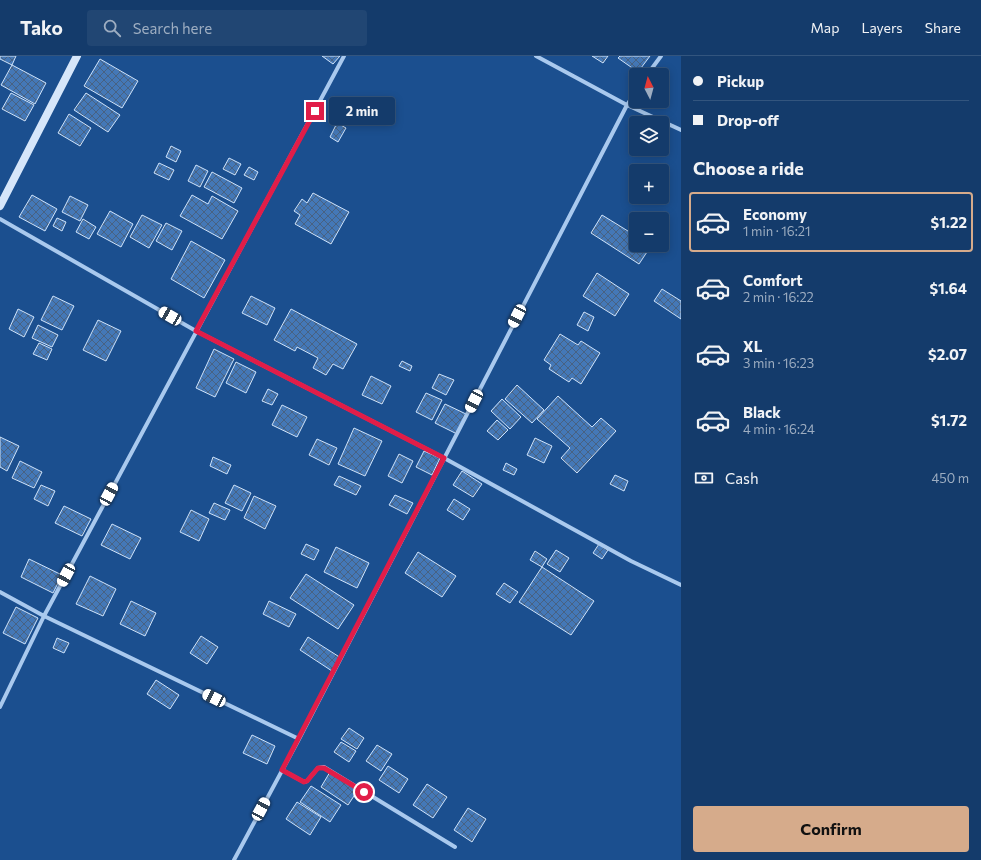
<!DOCTYPE html>
<meta charset="utf-8">
<style>
:root{--surface:#143b6b;--page:#214673;--text:#f1f3f6;--muted:#9dadc1;--line:#33557e;--accent:#d6ab8b}
body{margin:0;font-family:Commissioner,sans-serif;background:var(--page);color:var(--text);height:100vh;display:flex;flex-direction:column;font-size:15px;white-space:nowrap}
*{box-sizing:border-box;margin:0}
p{font-size:13px;color:var(--muted)}
.icon{flex:none;width:22px;height:22px;fill:none;stroke:currentColor;stroke-width:2;stroke-linecap:round;stroke-linejoin:round}
.map{position:relative;flex:1;overflow:hidden}
.side{display:flex;flex-direction:column;background:var(--surface);width:300px}
.side>*{flex:none}
.top-card{display:grid;align-content:center;height:88px;padding:0 12px;background:var(--surface)}
.needle{width:26px;rotate:354deg}
.fabs{position:absolute;left:629px;top:12px;display:grid;gap:8px}
.fabs a{display:grid;place-items:center;width:40px;height:40px;border-radius:4px;background:var(--surface);box-shadow:0 2px 10px #0003,0 0 0 1px var(--line);font-size:20px}
.end{position:absolute;width:18px;height:18px;margin:-9px;border:5px solid #e11d48;background:#fff;box-shadow:0 0 0 2px #fff}
.from{border-radius:50%}
.bubble{position:absolute;height:28px;border-radius:4px;background:var(--surface);box-shadow:0 2px 10px #0003,0 0 0 1px var(--line);font-size:13px;font-weight:700;line-height:28px;text-align:center}
.car{position:absolute;width:12px;height:24px;margin:-12px -6px;border-radius:5px;box-shadow:0 0 3px 1px #0007;background:linear-gradient(#fff 24%,#345 0 40%,#fff 0 76%,#345 0 86%,#fff 0)}
.top-card b{display:flex;align-items:center;gap:14px;height:38px;font-size:15px}
.top-card b+b{border-top:1px solid var(--line)}
.top-card i{width:10px;height:10px;background:var(--text)}
ul{padding:0;list-style:none}
li{display:flex;align-items:center;gap:12px;height:60px;margin:0 8px 6px;padding:0 4px;border:2px solid transparent;border-radius:4px}
li div{flex:1}
li b{display:block;font-size:15px}
li em{font-style:normal;font-weight:700}
li.on{border-color:var(--accent)}
li>.icon{width:36px;height:36px;stroke-width:1.5}
h2{padding:0 12px;font-size:18px;line-height:48px}
.pay{display:flex;align-items:center;gap:10px;height:44px;padding:0 12px;font-size:15px}
.pay p{margin-inline-start:auto}
.action{display:flex;gap:8px;margin-top:auto;padding:8px 12px}
.action a{flex:1;height:46px;border-radius:4px;background:var(--accent);color:#111;font-size:16px;font-weight:700;line-height:46px;text-align:center}
header{display:flex;align-items:center;gap:24px;box-sizing:border-box;height:56px;padding:0 20px;background:var(--surface);border-bottom:1px solid var(--line)}
header strong{font-size:19px}
nav{display:flex;gap:22px;margin-inline-start:auto;font-size:14px}
.search{width:280px;height:36px;background:var(--page);display:flex;align-items:center;gap:10px;box-sizing:border-box;padding:0 14px;border-radius:4px;color:var(--muted);font-size:15px}
main{display:flex;flex:1;min-height:0}
.map>svg:first-child{display:block}
.building{fill:url(#building-cross-hatch);stroke:#cfe3fa}
.lines{fill:none;stroke-linecap:round;stroke-linejoin:round}
.street{stroke:#a9c9ee;stroke-width:4}
.secondary{stroke:#d6e6fa;stroke-width:8}
.route{stroke:#e11d48;stroke-width:5}
</style>
<header>
<strong>Tako</strong>
<div class="search"><svg class="icon" aria-label="search" viewBox="0 0 24 24"><circle cx="10" cy="10" r="6"/><path d="M15 15l6 6"/></svg>Search here</div>
<nav><a>Map</a><a>Layers</a><a>Share</a></nav>
</header>
<main>
<div class="map">
<svg width="681" height="804" viewBox="0 0 681 804">
<defs>
<pattern id="building-cross-hatch" width="8" height="8" patternUnits="userSpaceOnUse"><rect width="8" height="8" fill="#4478b7"/><path d="M0 0l8 8M0 8l8-8" fill="none" stroke="#486282"/></pattern>
</defs>
<rect width="100%" height="100%" fill="#1b4f8f"/>
<path class="building" d="M0 0H16L12 9 0 3Z
M322 0H340L333 8Z
M592 0H608L603 7Z
M620 0H650L638 16 618 2Z
M100 3 138 25 122 52 84 30Z
M12 9 46 27 35 48 1 29Z
M11 37 34 49 25 65 2 53Z
M86 37 120 59 108 76 74 54Z
M69 58 91 72 80 90 58 77Z
M337 67 346 72 338 86 330 81Z
M171 90 181 95 176 106 166 101Z
M229 102 241 108 235 119 223 113Z
M159 107 174 114 169 124 154 117Z
M196 109 208 115 200 131 188 125Z
M249 111 258 116 254 124 244 119Z
M212 116 242 132 234 147 204 131Z
M313 137 349 156 331 188 295 168 300 159 294 155 302 143 307 147Z
M32 139 57 153 45 175 19 161Z
M192 139 208 148 212 140 238 155 222 183 180 160Z
M70 140 88 149 80 165 62 156Z
M110 155 133 168 121 191 97 178Z
M142 159 162 169 149 192 130 181Z
M602 159 636 180V189L651 190 639 208 591 177Z
M57 162 66 166 62 175 53 170Z
M83 163 96 171 89 183 76 176Z
M166 167 182 175 172 194 156 185Z
M191 185 225 204 204 242 171 223Z
M597 217 629 238 615 260 583 240Z
M662 233 681 245V263L654 245Z
M53 240 74 250 62 274 41 264Z
M251 240 275 252 267 269 242 257Z
M18 253 34 261 24 281 9 273Z
M291 253 357 288 343 313 333 308 326 319 313 312 318 302 297 291 295 295 274 284Z
M584 256 594 261 588 275 577 269Z
M98 264 121 275 106 305 83 294Z
M38 269 58 279 52 291 32 282Z
M560 278 578 289 581 285 600 297 581 328 572 322 569 326 549 313 551 309 544 304Z
M39 287 52 293 47 304 33 298Z
M214 293 234 303 215 341 196 332Z
M402 305 412 310 410 315 399 310Z
M236 306 256 316 246 337 226 327Z
M439 318 454 324 446 339 432 332Z
M371 320 391 330 382 348 362 339Z
M517 329 544 354 532 367 505 343Z
M268 333 278 338 272 349 262 345Z
M426 337 442 344 432 364 416 356Z
M558 340 592 371 601 362 616 375 577 417 561 402 570 392 537 363Z
M502 343 521 361 510 373 491 355Z
M445 348 466 358 457 378 435 367Z
M282 349 307 361 297 381 272 369Z
M497 364 508 374 498 384 487 375Z
M354 372 382 385 365 420 338 408Z
M0 381 19 390 7 415 0 411Z
M535 382 552 390 544 407 527 399Z
M317 383 337 392 329 409 309 399Z
M424 395 440 402 432 419 416 411Z
M399 398 413 405 402 427 388 420Z
M213 401 231 409 227 418 210 410Z
M20 405 42 416 34 432 12 422Z
M506 407 517 413 514 419 503 414Z
M462 415 482 428 473 441 453 429Z
M615 419 628 425 624 435 610 428Z
M339 420 361 430 356 439 334 429Z
M41 429 55 435 48 450 34 443Z
M234 429 251 437 242 455 225 447Z
M395 439 413 447 407 458 389 449Z
M254 440 276 450 265 473 244 462Z
M454 443 470 453 463 464 447 454Z
M214 447 230 454 225 464 209 457Z
M64 450 91 463 82 480 55 467Z
M191 454 209 463 199 485 180 476Z
M112 468 141 482 130 503 101 489Z
M306 488 319 494 314 504 301 498Z
M599 488 608 494 602 503 593 497Z
M336 491 369 507 357 532 324 516Z
M556 494 569 502 560 516 547 508Z
M535 495 547 503 542 511 530 504Z
M418 496 456 520 442 541 405 517Z
M29 503 62 519 53 537 21 521Z
M542 511 594 545 571 579 519 546Z
M306 518 354 549 338 573 290 542Z
M90 520 116 533 103 560 76 548Z
M504 527 518 536 510 547 496 538Z
M131 545 156 557 145 580 120 568Z
M269 545 296 558 289 571 263 558Z
M16 551 38 562 25 588 3 577Z
M201 580 218 591 207 608 190 597Z
M308 581 341 602 332 615 300 594Z
M57 582 69 587 64 597 53 592Z
M156 624 179 639 170 653 147 638Z
M349 672 364 682 357 693 341 683Z
M252 679 275 690 267 708 243 697Z
M341 686 356 695 349 706 334 696Z
M377 689 392 698 381 715 366 705Z
M388 710 408 723 399 737 379 724Z
M330 716 358 734 348 749 321 731Z
M427 728 447 741 433 762 413 749Z
M311 730 341 749 330 766 300 746Z
M297 746 321 761 310 779 286 763Z
M468 752 486 763 472 786 454 774Z"/>
<g class="lines">
<path class="street" d="M536 0 627 49 681 74
M647 19 661 0
M0 163 196 275 444 402 631 505 681 529
M0 536 44 560 299 683
M0 651 44 560 344 0
M282 714 304 726 307 725 318 712 324 711 455 791
M234 804 299 683 627 49 636 35"/>
<path class="secondary" d="M0 150 77 0"/>
</g>
<g class="lines">
<path class="route" d="M315 55 196 275 444 402 282 714 304 726 307 725 318 712H324L364 736"/>
</g>
</svg>
<div class="fabs">
<a><svg class="needle" viewBox="-14 -14 28 28"><path d="M0-13l5 13h-10z" fill="#e53935"/><path d="M0 13l5-13h-10z" fill="#9dadc1"/></svg></a>
<a><svg class="icon" aria-label="layers" viewBox="0 0 24 24"><path d="M12 4l9 5-9 5-9-5zM3 14l9 5 9-5"/></svg></a>
<a>+</a>
<a>−</a>
</div>
<i class="end from" style="left:364px;top:736px"></i>
<i class="end" style="left:315px;top:55px"></i>
<div class="bubble" style="left:329px;top:41px;width:66px">2 min</div>
<i class="car" style="left:170px;top:260px;rotate:300deg"></i>
<i class="car" style="left:517px;top:260px;rotate:207deg"></i>
<i class="car" style="left:474px;top:345px;rotate:207deg"></i>
<i class="car" style="left:109px;top:438px;rotate:28deg"></i>
<i class="car" style="left:66px;top:519px;rotate:208deg"></i>
<i class="car" style="left:214px;top:642px;rotate:296deg"></i>
<i class="car" style="left:261px;top:753px;rotate:28deg"></i>
</div>
<section class="side">
<div class="top-card">
<b><i class="from"></i>Pickup</b>
<b><i></i>Drop-off</b>
</div>
<h2>Choose a ride</h2>
<ul>
<li class="on"><svg class="icon" aria-label="car" viewBox="0 0 24 24"><path d="M5 17H2v-5l4-1 3-4h7l3 4 3 1v5h-3M9 17h6M6 11h13"/><circle cx="7" cy="17" r="2"/><circle cx="17" cy="17" r="2"/></svg><div><b>Economy</b><p>1 min · 16:21</p></div><em>$1.22</em></li>
<li><svg class="icon" aria-label="car" viewBox="0 0 24 24"><path d="M5 17H2v-5l4-1 3-4h7l3 4 3 1v5h-3M9 17h6M6 11h13"/><circle cx="7" cy="17" r="2"/><circle cx="17" cy="17" r="2"/></svg><div><b>Comfort</b><p>2 min · 16:22</p></div><em>$1.64</em></li>
<li><svg class="icon" aria-label="car" viewBox="0 0 24 24"><path d="M5 17H2v-5l4-1 3-4h7l3 4 3 1v5h-3M9 17h6M6 11h13"/><circle cx="7" cy="17" r="2"/><circle cx="17" cy="17" r="2"/></svg><div><b>XL</b><p>3 min · 16:23</p></div><em>$2.07</em></li>
<li><svg class="icon" aria-label="car" viewBox="0 0 24 24"><path d="M5 17H2v-5l4-1 3-4h7l3 4 3 1v5h-3M9 17h6M6 11h13"/><circle cx="7" cy="17" r="2"/><circle cx="17" cy="17" r="2"/></svg><div><b>Black</b><p>4 min · 16:24</p></div><em>$1.72</em></li>
</ul>
<div class="pay"><svg class="icon" aria-label="cash" viewBox="0 0 24 24"><path d="M3 7h18v10H3z"/><circle cx="12" cy="12" r="2"/></svg>Cash<p>450 m</p></div>
<div class="action"><a>Confirm</a></div>
</section>
</main>
